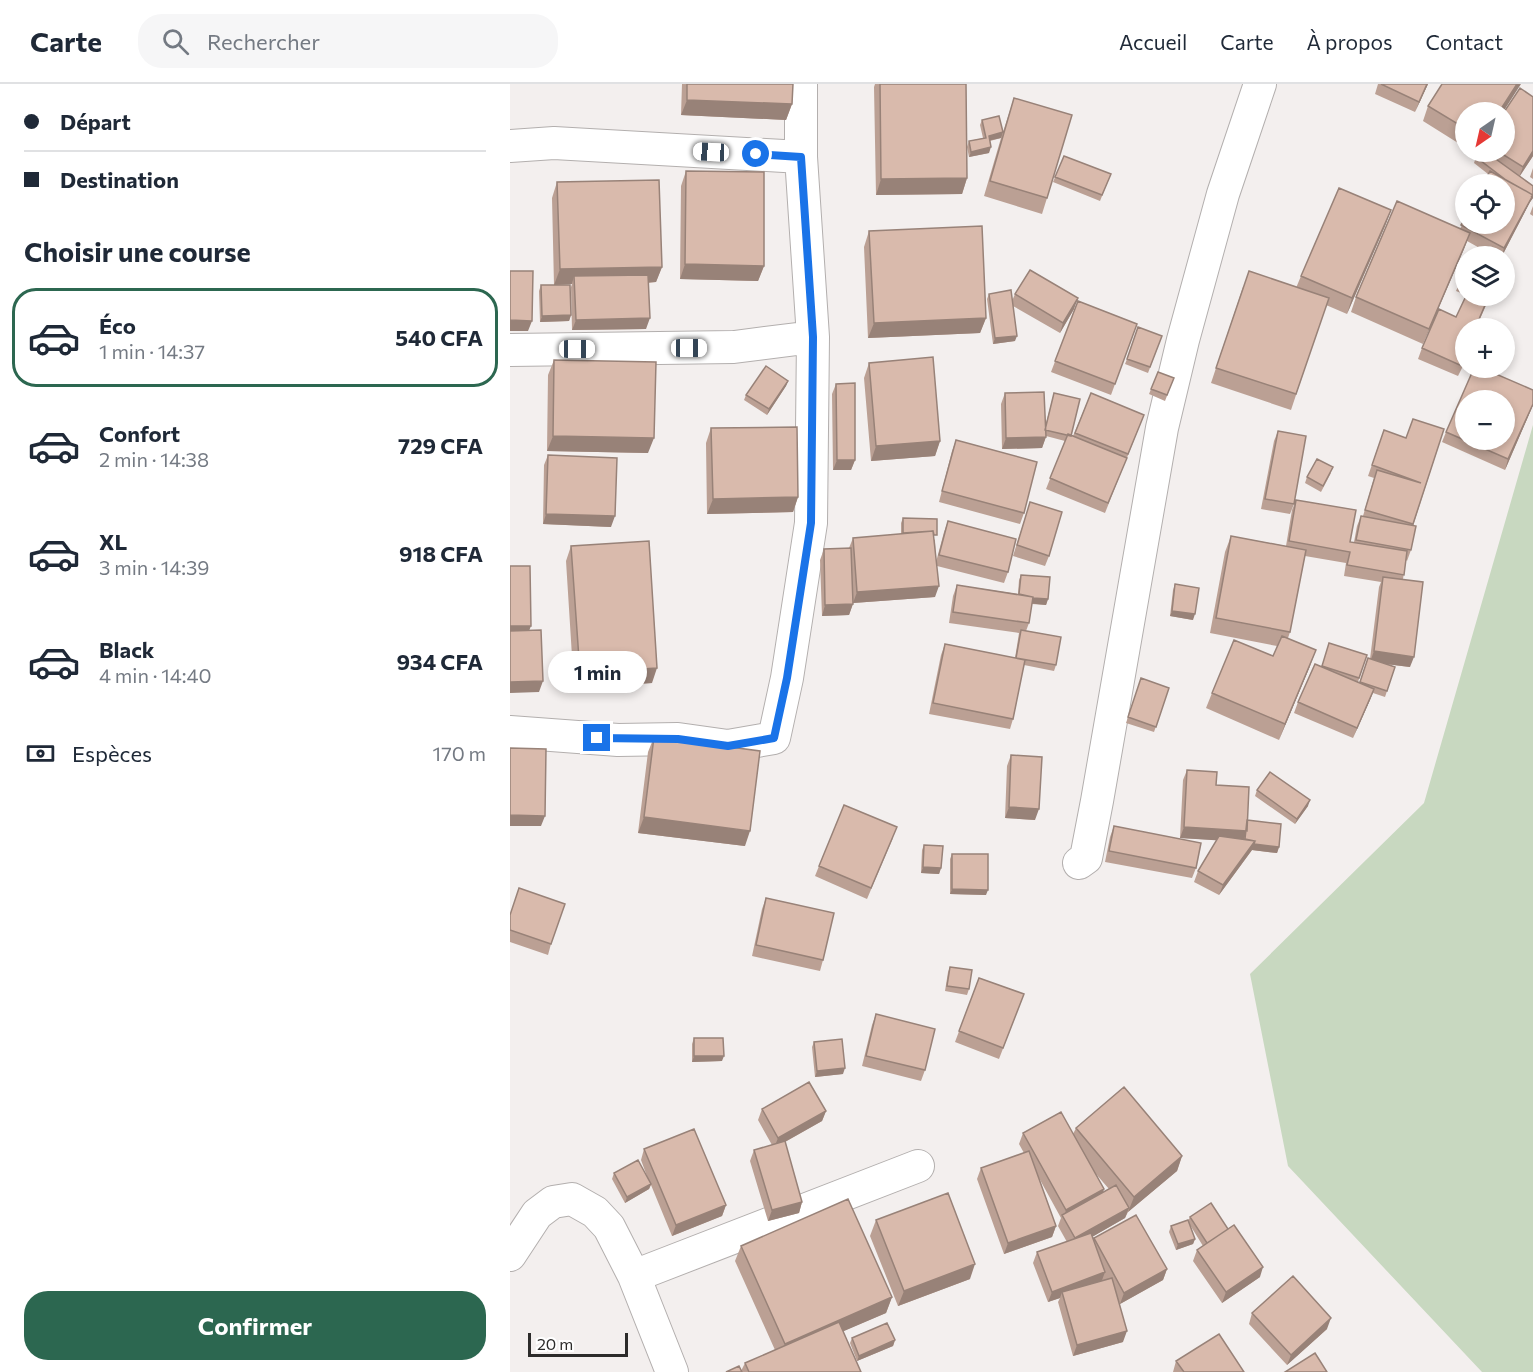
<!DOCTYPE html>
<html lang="fr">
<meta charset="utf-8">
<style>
:root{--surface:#fff;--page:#f6f6f7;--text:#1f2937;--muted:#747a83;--line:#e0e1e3;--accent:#2c6750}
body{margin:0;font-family:Commissioner,sans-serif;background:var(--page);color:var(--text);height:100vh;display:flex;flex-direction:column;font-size:22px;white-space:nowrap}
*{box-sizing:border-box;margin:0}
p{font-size:20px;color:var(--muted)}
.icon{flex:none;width:33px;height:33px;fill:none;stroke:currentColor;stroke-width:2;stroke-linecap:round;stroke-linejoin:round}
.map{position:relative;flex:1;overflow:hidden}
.sheet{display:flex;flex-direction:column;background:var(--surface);width:510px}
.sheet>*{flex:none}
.guide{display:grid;align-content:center;height:132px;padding:0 24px;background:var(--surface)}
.needle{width:39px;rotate:214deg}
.buttons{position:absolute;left:945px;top:18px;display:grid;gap:12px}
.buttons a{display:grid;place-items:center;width:60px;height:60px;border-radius:50%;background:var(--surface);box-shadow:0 3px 9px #0003;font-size:30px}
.scale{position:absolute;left:18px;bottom:15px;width:100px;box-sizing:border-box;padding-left:6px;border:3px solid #2c2b2a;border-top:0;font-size:16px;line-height:21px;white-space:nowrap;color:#2c2b2a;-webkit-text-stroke:4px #fff;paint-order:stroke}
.end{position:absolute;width:27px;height:27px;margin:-14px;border:8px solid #1a73e8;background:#fff;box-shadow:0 0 0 3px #fff}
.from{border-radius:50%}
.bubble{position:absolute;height:42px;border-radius:21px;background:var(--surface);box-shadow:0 3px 9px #0003;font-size:20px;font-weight:700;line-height:42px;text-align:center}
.car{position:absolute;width:18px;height:36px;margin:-18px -9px;border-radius:8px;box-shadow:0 0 4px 2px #0007;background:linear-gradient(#fff 24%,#345 0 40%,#fff 0 76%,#345 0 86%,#fff 0)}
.guide b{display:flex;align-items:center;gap:21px;height:57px;font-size:22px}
.guide b+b{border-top:2px solid var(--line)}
.guide i{width:15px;height:15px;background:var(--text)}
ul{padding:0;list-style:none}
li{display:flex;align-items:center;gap:18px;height:99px;margin:0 12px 9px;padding:0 12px;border:3px solid transparent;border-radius:24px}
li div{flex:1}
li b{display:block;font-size:22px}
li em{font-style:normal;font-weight:700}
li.on{border-color:var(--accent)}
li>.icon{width:54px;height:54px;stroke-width:1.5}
h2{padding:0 24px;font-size:27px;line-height:72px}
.pay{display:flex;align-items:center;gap:15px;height:66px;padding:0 24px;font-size:22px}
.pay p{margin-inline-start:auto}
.primary-button{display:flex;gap:12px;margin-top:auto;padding:12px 24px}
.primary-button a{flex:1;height:69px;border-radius:24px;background:var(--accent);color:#fff;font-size:24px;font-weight:700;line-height:69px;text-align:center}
header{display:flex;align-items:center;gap:36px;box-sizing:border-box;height:84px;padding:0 30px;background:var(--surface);border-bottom:2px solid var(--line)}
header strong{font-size:28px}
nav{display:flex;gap:33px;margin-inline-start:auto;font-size:21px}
.search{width:420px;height:54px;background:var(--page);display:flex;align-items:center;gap:15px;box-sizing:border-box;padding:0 21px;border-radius:24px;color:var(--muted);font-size:22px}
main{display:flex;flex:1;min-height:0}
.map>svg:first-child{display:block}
.green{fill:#c8d8c0}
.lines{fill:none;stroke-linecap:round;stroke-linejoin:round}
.street-casing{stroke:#b3afae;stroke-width:34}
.street{stroke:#fff;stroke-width:32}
.wall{fill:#bba094;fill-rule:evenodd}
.shaded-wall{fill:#988278}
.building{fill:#d9baac;stroke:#988278;stroke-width:1.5;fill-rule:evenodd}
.route{stroke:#1a73e8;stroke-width:8}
</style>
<header>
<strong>Carte</strong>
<div class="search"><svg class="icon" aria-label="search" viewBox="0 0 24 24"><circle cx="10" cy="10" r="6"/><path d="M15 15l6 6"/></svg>Rechercher</div>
<nav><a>Accueil</a><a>Carte</a><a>À propos</a><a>Contact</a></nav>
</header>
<main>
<section class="sheet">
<div class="guide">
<b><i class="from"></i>Départ</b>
<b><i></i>Destination</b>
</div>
<h2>Choisir une course</h2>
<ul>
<li class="on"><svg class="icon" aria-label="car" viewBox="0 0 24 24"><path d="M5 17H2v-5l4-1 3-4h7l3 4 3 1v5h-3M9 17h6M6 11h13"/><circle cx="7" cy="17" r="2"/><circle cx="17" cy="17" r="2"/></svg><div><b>Éco</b><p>1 min · 14:37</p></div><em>540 CFA</em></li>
<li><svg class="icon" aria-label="car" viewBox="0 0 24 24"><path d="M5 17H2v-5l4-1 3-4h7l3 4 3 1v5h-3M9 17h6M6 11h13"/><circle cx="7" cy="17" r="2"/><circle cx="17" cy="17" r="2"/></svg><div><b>Confort</b><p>2 min · 14:38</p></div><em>729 CFA</em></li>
<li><svg class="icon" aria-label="car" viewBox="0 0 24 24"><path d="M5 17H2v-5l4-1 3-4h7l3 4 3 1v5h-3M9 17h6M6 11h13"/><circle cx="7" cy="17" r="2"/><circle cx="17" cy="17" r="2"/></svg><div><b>XL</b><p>3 min · 14:39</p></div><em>918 CFA</em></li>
<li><svg class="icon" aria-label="car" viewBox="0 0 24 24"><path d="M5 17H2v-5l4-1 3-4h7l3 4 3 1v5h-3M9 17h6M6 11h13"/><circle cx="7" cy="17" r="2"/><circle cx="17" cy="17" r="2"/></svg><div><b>Black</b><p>4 min · 14:40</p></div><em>934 CFA</em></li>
</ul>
<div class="pay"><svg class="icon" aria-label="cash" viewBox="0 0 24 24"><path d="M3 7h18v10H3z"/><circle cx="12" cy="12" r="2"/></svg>Espèces<p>170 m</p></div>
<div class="primary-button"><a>Confirmer</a></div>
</section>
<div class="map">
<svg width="1023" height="1288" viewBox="0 0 1023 1288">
<rect width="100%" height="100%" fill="#f3efee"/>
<path class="green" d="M1023 341V1288H972L778 1082 740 890 914 719Z"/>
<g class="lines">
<g class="street-casing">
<path id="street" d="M0 62 44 59 291 73
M0 266 224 263 303 253
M0 648 108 656 168 655 218 662 264 654 277 594 301 439 303 253 291 73V0
M569 779 576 774 587 717 652 344 673 256 713 110 750 0
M0 1171 27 1130 43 1118 62 1115 85 1128 99 1143 124 1192 162 1288
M124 1192 408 1082"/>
</g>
<use href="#street" class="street"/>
</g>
<path class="wall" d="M172 0H283L282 20 276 36 171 31Z
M365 0H456L457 94 452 110 366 111 364 3Z
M868 0H918L905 28 865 10Z
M1023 13V72L1010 92 1023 102V114L1020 118 992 172 975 167 957 157 913 260 841 228 846 213 950 145 978 90 964 79 966 73 970 68H994Z
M504 14 537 114 532 130 474 112 491 54 480 57 479 69 459 73 457 63 459 57 473 54 470 41 472 36 493 48Z
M918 22 956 28V64L913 37Z
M961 68H968L966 71Z
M554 72 601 90 590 117 543 98Z
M1023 84V95L1020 93Z
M176 87 254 182 248 197 170 195 171 102Z
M47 98 152 183 146 198 139 199 136 245 62 246 61 203 62 200 44 201 42 114Z
M1023 122V132L1020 130Z
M881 126 875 142 837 230 816 221 781 326 701 299 733 203 786 204 791 192Z
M359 147 476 234 470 249 358 254 354 163Z
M956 185V211L946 207Z
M31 201 61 231 59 237 30 238 29 207Z
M479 210 502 217 505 210 564 225 550 249 503 222 505 257 483 260 477 215Z
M956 212H980L967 242 956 244V276L948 292 908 275 912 264 946 233Z
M568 217 627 240 601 311 541 288Z
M652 252 638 289 615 280 617 275Z
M44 276 138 369 37 367 38 291Z
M359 279 430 357 425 372 361 377 354 294Z
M648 288 664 294 655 317 639 310Z
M278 297 276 302 257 331 234 316 236 311Z
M326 300 345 376 341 386H323L322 310Z
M495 309 535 343 544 309 561 352H563L581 309 634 331 595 429 536 405 555 357 536 352 532 364 492 365 491 320Z
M1023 321 995 386 932 358 936 348Z
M201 344 288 413 283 428 197 430 196 359Z
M934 345 903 442 901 466 897 477 896 476 893 495 900 583 875 580 885 583 875 613 863 609 843 654 784 629 788 618 811 582 857 571 848 598 850 599 860 575 869 503 871 498 834 492 836 479 795 472 780 548 778 554 800 582 769 656 696 624 702 609 763 572 767 562 700 549 715 468 721 452 776 462 782 426 786 416 840 458H844L847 442 851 432H853L864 394 858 392 874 346 896 354Z
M768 347 784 420 780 430 751 425 764 357Z
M446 356 514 429 510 440 429 418 442 367Z
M38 371 101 443 33 440 34 381Z
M821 389 811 408 795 399 797 393Z
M520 418 539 472 535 482 503 472Z
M393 434 425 456 426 478 434 448 438 437 498 488 494 499 427 482 425 513 343 519 339 531 312 532 310 476 314 465 339 464 343 454 391 450V439Z
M61 462 142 599 64 604 56 477Z
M511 491 538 515 536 521 522 520 519 539 516 547 546 581 544 587 514 581 503 635 500 645 419 630 431 571 435 560 505 574 509 549 439 539 443 512 447 501 508 510 509 496Z
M665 500 683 536 660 532 663 506Z
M631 594 659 604 644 648 616 639Z
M144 653 235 762 128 749 138 668Z
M501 671 525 736 495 734 497 682Z
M677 686 706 701 737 736 769 763 767 769 742 766 709 811 684 798 688 787 707 756 670 754 673 696Z
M747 706 798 722 785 740 745 712Z
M604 742 686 784 682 794 595 778 600 753Z
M383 754 357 815 305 792 309 782Z
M414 761 431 784 429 790 411 789 412 766Z
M442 770 476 811 440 810V775Z
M256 814 313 876 310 887 242 872 252 825Z
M0 830 41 860 38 871 0 858Z
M440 883 459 905 457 911 435 907 438 888Z
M469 894 514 910 489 975 445 958Z
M366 930 415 986 411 997 352 982 362 941Z
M184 954 212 977 182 978V960Z
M304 958 333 990 305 993 302 963Z
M252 1025 316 1027 312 1037 275 1058 292 1118 289 1129 258 1137 240 1077 244 1066 262 1061 248 1036Z
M566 1044 672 1072 667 1087 618 1128 615 1134 582 1153 583 1155 584 1154 657 1185 653 1196 610 1220 608 1216 613 1258 563 1272 548 1218 550 1214 538 1218 523 1179 527 1168 557 1158 548 1142 551 1134 529 1094 546 1142 542 1153 494 1170 467 1095 471 1084 514 1069 509 1060 513 1049 563 1050ZM586 1090 599 1105 593 1109 594 1105Z
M134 1065 216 1121 212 1132 162 1152 141 1101 139 1105 115 1119 102 1095 104 1089 138 1095 131 1076Z
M680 1133 750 1193 712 1219 683 1177 687 1166 693 1162 680 1141 685 1155 683 1160 666 1166 659 1148 661 1142 678 1137Z
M366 1136 460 1195 388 1222 360 1152Z
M231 1162 382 1213 376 1229 333 1247 351 1288H216L231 1287 235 1279 265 1266 225 1177Z
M742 1229 817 1245 777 1281 739 1240Z
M342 1254 385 1256 383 1262 347 1277 340 1259Z
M666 1277 734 1288H663Z"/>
<path class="shaded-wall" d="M917 0H918L905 28 909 18Z
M1007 0H1011L993 28H989Z
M177 16 282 20 276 36 171 31Z
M493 48 491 54 477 57 479 52Z
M481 63 479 69 459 73 461 68Z
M1023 67V72L1009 93 1013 83Z
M457 94 452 110 366 111 371 95Z
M1023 111V114L1020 118 992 172 994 164Z
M881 126 875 142 837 230 842 214Z
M960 149 954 165 913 260 919 245Z
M175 180 254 182 248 197 170 195Z
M152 183 146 198 65 200 64 192 62 200 44 201 50 185Z
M568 214 564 225 550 249 553 239Z
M61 231 59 237 30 238 32 232Z
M140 234 136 245 62 246 66 236Z
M476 234 470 249 358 254 364 239Z
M0 236 22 237 18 247H0Z
M507 252 505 257 483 260 485 254Z
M278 297 276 302 257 331 259 325Z
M1023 320V321L995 386 998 375Z
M43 352 144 354 138 369 37 367Z
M536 353 532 364 492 365 496 354Z
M430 357 425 372 361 377 366 362Z
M327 376H345L341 386H323Z
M288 413 283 428 197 430 203 415Z
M36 430 105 432 101 443 33 440Z
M429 502 425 513 343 519 347 508Z
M509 513 538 515 536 521 507 518Z
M343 520 339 531 312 532 315 521Z
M662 527 685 530 683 536 660 532Z
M0 542H21L17 552H0Z
M806 566 800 582 769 656 775 640Z
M864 567 904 573 900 583 860 578Z
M147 584 142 599 64 604 70 589Z
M33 597 29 608 0 609V598Z
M864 605 860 616 843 654 847 644Z
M800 716 798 722 785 740 787 735Z
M499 723 529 725 525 736 495 734Z
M0 731 35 732 31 742H0Z
M134 733 240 747 235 762 128 749Z
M674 743 737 747 733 758 670 754Z
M745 757 769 763 767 769 742 766 709 811 713 801Z
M413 783 431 784 429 790 411 789Z
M442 805 478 806 476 811 440 810Z
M184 972H214L212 977 182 978Z
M335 984 333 990 305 993 307 987Z
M316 1027 312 1037 264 1064 268 1054Z
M672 1072 667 1087 618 1128 624 1113Z
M141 1100 139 1105 115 1119 117 1113Z
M594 1105 590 1115 554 1133 556 1126Z
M292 1118 289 1129 258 1137 262 1126Z
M216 1121 212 1132 162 1152 166 1141Z
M619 1124 615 1134 561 1165 565 1154Z
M546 1142 542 1153 494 1170 498 1159Z
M685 1155 683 1160 666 1166 668 1160Z
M465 1180 460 1195 388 1222 394 1207Z
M753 1183 750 1193 712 1219 716 1208Z
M657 1185 653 1196 610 1220 614 1209Z
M595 1188 591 1199 552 1208 550 1214 538 1218 542 1208Z
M382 1213 376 1229 269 1275 275 1260Z
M821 1234 817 1245 777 1281 781 1271Z
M617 1247 613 1258 563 1272 567 1261Z
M385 1256 383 1262 347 1277 349 1272Z"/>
<path class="building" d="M177 0H283L282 20 177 16Z
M370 0H456L457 94 371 95Z
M871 0H917L909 18Z
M932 0H1007L989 28H956V45L918 22Z
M1010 4 1023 13V67L1013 83 989 68H994V28Z
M504 14 562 31 537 114 480 97Z
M489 32 493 48 479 52 481 63 461 68 459 57 476 54 472 36Z
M970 68H976L1023 102V111L1021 113 1023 111 996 96 966 73Z
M554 72 601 90 592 111 545 93Z
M176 87 254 88V182L175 180Z
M980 87 1023 111 994 164 951 141 956 133V140H994V100H973Z
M149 96 152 183 50 185 47 98Z
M829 104 881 126 842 214 791 192Z
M887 117 960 149 919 245 846 213Z
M472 142 476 234 364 239 359 147Z
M978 163 992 172H972Z
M994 174 999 177 994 184Z
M956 185V199L950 197Z
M520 186 568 214 553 239 505 210Z
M0 187H23L22 237 0 236Z
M739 187 819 214 786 310 706 284Z
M138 191 140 234 66 236 64 192Z
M31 201H60L61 231 32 232Z
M501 206 507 252 485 254 479 210Z
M956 212H979L966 242 969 243V244H956V274L952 282 912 264 929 225 946 233Z
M568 217 627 240 605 300 545 277Z
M628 243 652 252 640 283 617 275Z
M423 273 430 357 366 362 359 279Z
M44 276 146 278 144 354 43 352Z
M256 282 278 297 259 325 236 311Z
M964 284H972L1023 306V320L998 375 936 348ZM956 316H994V356H956Z
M648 288 664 294 657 311 641 305Z
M345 299V376H327L326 300Z
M534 308 536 353 496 354 495 309Z
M544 309 570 315 561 352 535 346Z
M581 309 634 331 618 370 565 349Z
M903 335 934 345 903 440 855 426 867 386 911 399 862 381 874 346 896 354Z
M287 343 288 413 203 415 201 344Z
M768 347 796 352 784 420 755 415Z
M558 350 617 374 598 419 540 394Z
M446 356 527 378 514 429 432 407Z
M38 371 107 374 105 432 36 430Z
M807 375 823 383 813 402 797 393Z
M786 416 846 426 840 458 897 467 894 491 837 481 840 468 779 457Z
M520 418 552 428 539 472 507 461Z
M851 432 906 442 901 466 846 456Z
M393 434 427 435V451H424L423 447 393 449Z
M438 437 506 455 498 488 429 471Z
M423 447 429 502 347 508 343 454Z
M721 452 796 466 780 548 706 534Z
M139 457 147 584 70 589 61 462Z
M341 464 343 520 315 521 314 465Z
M0 482H20L21 542H0Z
M511 491 540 493 538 515 523 514V513L509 510Z
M873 493 913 498 904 573 864 567Z
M665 500 689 504 685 530 662 527Z
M447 501 523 513 519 539 443 528Z
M31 546 33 597 0 598V547Z
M511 546 551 553 546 581 506 574Z
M772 552 806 566 775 640 702 609 724 556 763 572Z
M819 559 857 571 849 594 812 582Z
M435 560 515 576 503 635 423 619Z
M858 574 885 583 877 607 850 598Z
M805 580 864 605 847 644 788 618Z
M631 594 659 604 646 643 618 633Z
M144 653 250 667 240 747 134 733Z
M0 664 36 665 35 732 0 731Z
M501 671 532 673 529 725 499 723Z
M677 686 707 688 706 701 739 703 737 747 674 743Z
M760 688 800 716 787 735 747 706Z
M334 721 387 743 361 804 309 782Z
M737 736 771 740 769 763 744 760 745 757 735 755Z
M604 742 691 759 686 784 599 767Z
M709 752 745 757 713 801 688 787Z
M414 761 433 762 431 784 413 783Z
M442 770H478V806L442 805Z
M9 804 55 820 41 860 0 846V831Z
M256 814 324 829 313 876 246 861Z
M440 883 462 886 459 905 437 902Z
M469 894 514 910 493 964 449 947Z
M366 930 425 945 415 986 356 972Z
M184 954H213L214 972H184Z
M332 955 335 984 307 987 304 958Z
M299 998 316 1027 268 1054 252 1025Z
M614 1003 672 1072 624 1113 566 1044Z
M551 1028 594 1105 556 1126 513 1049Z
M184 1045 216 1121 166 1141 134 1065Z
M275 1057 292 1118 262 1126 244 1066Z
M519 1067 546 1142 498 1159 471 1084Z
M128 1076 141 1100 117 1113 104 1089Z
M606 1101 619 1124 565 1154 552 1131Z
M438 1109 465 1180 394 1207 366 1136Z
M338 1115 382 1213 275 1260 231 1162Z
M701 1119 718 1145 697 1159 680 1133Z
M626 1131 657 1185 614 1209 584 1154Z
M678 1136 685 1155 668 1160 661 1142Z
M724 1141 753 1183 716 1208 687 1166Z
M581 1149 595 1188 542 1208 527 1168Z
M783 1192 821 1234 781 1271 742 1229Z
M602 1194 617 1247 567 1261 552 1208Z
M329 1238 351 1288H239L235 1279Z
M377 1239 385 1256 349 1272 342 1254Z
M709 1250 734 1288H674L666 1277Z
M805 1269 817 1288H775Z
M229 1282 232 1288H216Z"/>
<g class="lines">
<path class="route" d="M87 654 168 655 218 662 264 654 277 594 301 439 303 253 291 73 246 70"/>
</g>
</svg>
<div class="buttons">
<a><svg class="needle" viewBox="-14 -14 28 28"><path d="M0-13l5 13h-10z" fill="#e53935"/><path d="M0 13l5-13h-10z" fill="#747a83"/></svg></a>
<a><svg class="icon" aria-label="locate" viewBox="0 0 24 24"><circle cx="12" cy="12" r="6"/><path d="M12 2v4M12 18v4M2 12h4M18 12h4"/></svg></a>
<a><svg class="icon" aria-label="layers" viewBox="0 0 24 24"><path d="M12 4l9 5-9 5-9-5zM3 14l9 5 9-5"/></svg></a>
<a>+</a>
<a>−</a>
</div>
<div class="scale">20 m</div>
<i class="end from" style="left:246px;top:70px"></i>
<i class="end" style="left:87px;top:654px"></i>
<div class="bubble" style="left:38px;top:567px;width:99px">1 min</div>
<i class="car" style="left:201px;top:68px;rotate:273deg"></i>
<i class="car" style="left:179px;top:264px;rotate:90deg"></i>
<i class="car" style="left:67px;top:265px;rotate:90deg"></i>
</div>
</main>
